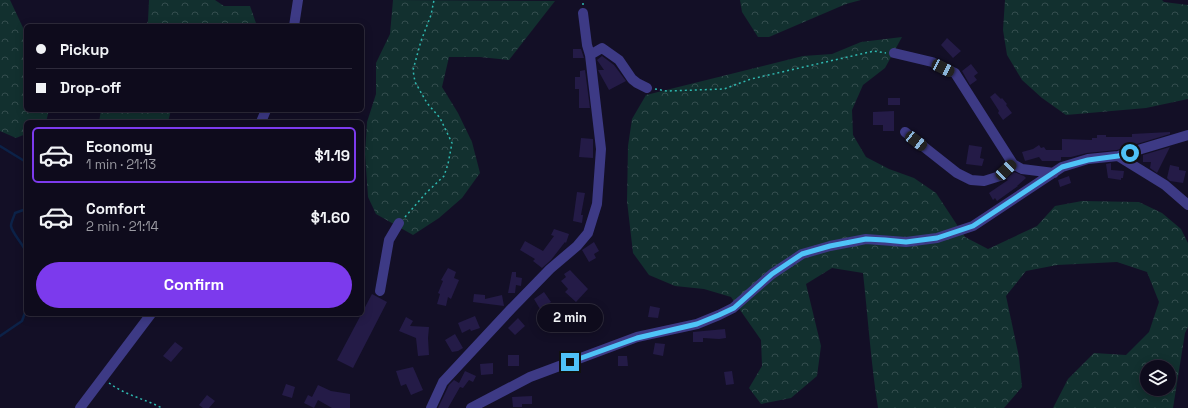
<!DOCTYPE html>
<meta charset="utf-8">
<style>
:root{--surface:#0e0b1c;--page:#171425;--text:#f1f3f6;--muted:#9b9ba3;--line:#2e2b3b;--accent:#7c3aed}
body{margin:0;font-family:"Space Grotesk",sans-serif;background:var(--page);color:var(--text);height:100vh;display:flex;flex-direction:column;font-size:15px;white-space:nowrap}
*{box-sizing:border-box;margin:0}
p{font-size:13px;color:var(--muted)}
.icon{flex:none;width:22px;height:22px;fill:none;stroke:currentColor;stroke-width:2;stroke-linecap:round;stroke-linejoin:round}
.map{position:relative;flex:1;overflow:hidden}
.sheet{position:absolute;left:24px;top:120px;width:340px;height:196px;display:flex;flex-direction:column;background:var(--surface);border-radius:6px;box-shadow:0 2px 10px #0003,0 0 0 1px var(--line)}
.sheet>*{flex:none}
.top-card{position:absolute;left:24px;top:24px;width:340px;height:88px;border-radius:6px;box-shadow:0 2px 10px #0003,0 0 0 1px var(--line);display:grid;align-content:center;height:88px;padding:0 12px;background:var(--surface)}
.tools{position:absolute;left:1140px;top:360px;display:grid;gap:8px}
.tools a{display:grid;place-items:center;width:36px;height:36px;border-radius:50%;background:var(--surface);box-shadow:0 2px 10px #0003,0 0 0 1px var(--line);font-size:20px}
.end{position:absolute;width:18px;height:18px;margin:-9px;border:5px solid #4fc3f7;background:#111;box-shadow:0 0 0 2px #111}
.from{border-radius:50%}
.bubble{position:absolute;height:28px;border-radius:14px;background:var(--surface);box-shadow:0 2px 10px #0003,0 0 0 1px var(--line);font-size:13px;font-weight:600;line-height:28px;text-align:center}
.car{position:absolute;width:12px;height:24px;margin:-12px -6px;border-radius:5px;box-shadow:0 0 3px 1px #0007;background:linear-gradient(#222 24%,#8ab4d8 0 40%,#222 0 76%,#8ab4d8 0 86%,#222 0)}
.top-card b{display:flex;align-items:center;gap:14px;height:38px;font-size:15px}
.top-card b+b{border-top:1px solid var(--line)}
.top-card i{width:10px;height:10px;background:var(--text)}
ul{padding:7px 0 0;list-style:none}
li{display:flex;align-items:center;gap:12px;height:56px;margin:0 8px 6px;padding:0 4px;border:2px solid transparent;border-radius:6px}
li div{flex:1}
li b{display:block;font-size:15px}
li em{font-style:normal;font-weight:600}
li.current{border-color:var(--accent)}
li>.icon{width:36px;height:36px;stroke-width:1.5}
.primary-button{display:flex;gap:8px;margin-top:auto;padding:8px 12px}
.primary-button a{flex:1;height:46px;border-radius:24px;background:var(--accent);color:#fff;font-size:16px;font-weight:600;line-height:46px;text-align:center}
.map>svg:first-child{display:block}
.forest{fill:url(#forest-crowns);fill-rule:evenodd}
.lines{fill:none;stroke-linecap:round;stroke-linejoin:round}
.stream{stroke:#0c2248;stroke-width:2.5}
.building{fill:#241b47}
.path{stroke:#2fb8b0;stroke-width:1.5;stroke-dasharray:2 3;stroke-linecap:butt}
.minor{stroke:#3d3a85;stroke-width:10}
.route{stroke:#4fc3f7;stroke-width:5}
</style>
<div class="map">
<svg width="1188" height="408" viewBox="0 0 1188 408">
<defs>
<pattern id="forest-crowns" width="20" height="18" patternUnits="userSpaceOnUse"><rect width="20" height="18" fill="#12302f"/><path d="M2 6a3 3 0 1 1 6 0M12 15a3 3 0 1 1 6 0" fill="none" stroke="#344d4e"/></pattern>
</defs>
<rect width="100%" height="100%" fill="#130f26"/>
<path class="forest" d="M0 0H10L26 34V110H49L46 122H26V134L16 138 0 131Z
M149 0H215L224 6H250L257 26H146L148 21Z
M393 0 555 1 509 60 480 57H449L442 87 458 113 472 142 480 173 462 198 439 218 413 235 376 214 368 197 365 154 367 122 376 94V63L390 34Z
M740 0H861L846 4 769 37H758L742 12Z
M1005 0H1162L1164 2 1188 5V99L1146 108 1066 115 1042 98 1022 80 1007 55 1003 30Z
M902 37 885 68 863 85 852 110 853 135 866 157 889 169 914 178 936 193 965 237 988 249 1037 226 1055 206 1082 201 1139 202 1162 213 1181 229 1188 243V327L1185 333 1173 408H1053L1068 379 1094 353 1126 355 1149 332 1159 302 1147 272 1117 262 1057 265 1026 271 1006 296 1019 357 1022 387 1004 408H878C871 363 868 318 863 273L832 268 806 284 821 346 817 376 791 398 761 404 749 388 762 366 761 340 731 297 704 289 675 286 649 275 633 253 627 201 628 146 632 119 646 95 803 56 832 54 861 42ZM1147 367H1169V389H1147Z
M101 110H171L168 122H99Z"/>
<g class="lines">
<path class="stream" d="M0 146 26 162
M26 209 15 213C14 217 11 222 11 226 12 233 23 244 26 252
M0 336 22 321 26 310"/>
</g>
<path class="building" d="M947 38 961 51 953 58 941 45Z
M573 49H581L584 58H573Z
M602 56 614 65 626 81 609 90 599 72 598 70H604L597 60Z
M971 64 978 73 974 76 977 80 970 85 962 71Z
M585 70 590 108H579V89H575V77H580V71Z
M995 93 1001 99 1002 98 1007 104 1006 105 1012 113 1003 120 998 113 999 111 990 97Z
M888 98H900V105H888Z
M894 111V131H883V125H873V112Z
M1170 132V134L1117 150 1087 153 1071 157H1061V160L1060 161H1042L1039 157 1025 161 1022 152 1033 149 1039 145 1041 148 1044 147 1046 150H1062V139L1092 140V138H1097V135H1106V137H1132V134Z
M581 138 593 139V158L579 157Z
M969 145 982 147 980 158 984 159 982 166 966 164Z
M1170 147 1157 173 1150 168 1151 162H1143V155Z
M1111 163V170L1124 171 1123 178H1121V180L1108 178 1106 164Z
M1170 165 1179 167V170L1186 171 1183 183 1170 181 1167 178Z
M1014 172 1024 176 1026 178 1017 186H1018L997 201 995 198 993 200 989 193 1008 180 1006 179Z
M1069 176 1071 183 1060 187 1058 180Z
M577 192 585 193 581 215H583L582 223 573 221Z
M554 229 569 234 566 243 565 242 551 260 542 268 533 261 535 259 520 250 525 241 543 251 554 236 551 235Z
M594 242 599 251 594 254 596 258 589 262 582 250Z
M448 268 456 272 454 278 459 280 451 299 448 297 446 306 437 304 440 294 438 293 443 281 441 280Z
M570 270 588 289 576 302 565 292 568 289 561 281 566 277 564 274Z
M512 272H516V277L522 278 521 286 516 285 515 293H508Z
M544 292 551 302 540 309 534 299Z
M372 294 387 302 353 368 337 360Z
M474 294 485 295V299L502 295 504 306 473 302Z
M650 306 660 308 658 318 648 317Z
M475 316 480 328 471 331 470 329 462 333 458 323Z
M406 317 413 321 410 326 429 327 428 338 429 355 418 356 416 338 399 331Z
M518 318 525 326 515 335 508 328Z
M725 329 726 338 719 339 703 338V342H693V332Z
M455 334 463 348 458 351 452 352 445 340Z
M175 342 183 348 171 362 163 356Z
M655 343 665 344 663 356 653 354Z
M508 355H519V366H508Z
M618 356H627L628 366H618Z
M493 363V374L481 375 480 364Z
M413 367 423 390 411 395 406 384 401 386 396 371Z
M465 371 476 376 473 382 469 380 463 388 460 387 448 408H438L449 385 454 380 459 383Z
M732 371 734 384 726 385 724 372Z
M286 384 295 387 292 398 282 395Z
M318 385 331 391 350 394V408H332L318 400 314 408 304 403 308 395 312 397Z
M207 395 215 401 209 408H203L199 405Z
M532 396V404H522V407H513L512 397Z"/>
<g class="lines">
<path class="path" d="M583 5V0
M655 89 667 91 724 89 751 79 874 51 886 53
M405 217 426 193 444 176 448 164 452 143 440 118 427 103 415 82 413 70 421 41 431 15 434 0
M109 383C125 395 145 399 162 408"/>
<path class="minor" d="M294 26 298 0
M894 53 932 62 955 73 1013 164 1022 169 1054 173
M590 55 602 48 619 60 632 79 637 83 647 88
M261 122 266 110
M905 132 957 173 971 180 984 181 1000 176 1013 164
M1118 156 1165 185 1188 205
M380 291 389 240 399 223
M80 408 151 314
M431 408 443 382 511 309 550 269 577 246 588 233 597 204 601 149 590 55 587 45 583 13
M471 408 530 377 637 337 697 324 719 315 733 308 772 274 802 254 830 246 866 239 906 242 937 238 973 226 1062 167 1088 159 1118 156 1188 135"/>
</g>
<g class="lines">
<path class="route" d="M570 362 637 338 697 324 719 315 734 308 772 274 802 254 830 246 866 239 885 240 906 242 937 238 973 226 1062 167 1088 160 1118 156 1130 153"/>
</g>
</svg>
<div class="tools">
<a><svg class="icon" aria-label="layers" viewBox="0 0 24 24"><path d="M12 4l9 5-9 5-9-5zM3 14l9 5 9-5"/></svg></a>
</div>
<i class="end from" style="left:1130px;top:153px"></i>
<i class="end" style="left:570px;top:362px"></i>
<div class="bubble" style="left:537px;top:304px;width:66px">2 min</div>
<i class="car" style="left:943px;top:68px;rotate:116deg"></i>
<i class="car" style="left:916px;top:141px;rotate:128deg"></i>
<i class="car" style="left:1006px;top:170px;rotate:46deg"></i>
<div class="top-card">
<b><i class="from"></i>Pickup</b>
<b><i></i>Drop-off</b>
</div>
<section class="sheet">
<ul>
<li class="current"><svg class="icon" aria-label="car" viewBox="0 0 24 24"><path d="M5 17H2v-5l4-1 3-4h7l3 4 3 1v5h-3M9 17h6M6 11h13"/><circle cx="7" cy="17" r="2"/><circle cx="17" cy="17" r="2"/></svg><div><b>Economy</b><p>1 min · 21:13</p></div><em>$1.19</em></li>
<li><svg class="icon" aria-label="car" viewBox="0 0 24 24"><path d="M5 17H2v-5l4-1 3-4h7l3 4 3 1v5h-3M9 17h6M6 11h13"/><circle cx="7" cy="17" r="2"/><circle cx="17" cy="17" r="2"/></svg><div><b>Comfort</b><p>2 min · 21:14</p></div><em>$1.60</em></li>
</ul>
<div class="primary-button"><a>Confirm</a></div>
</section>
</div>
